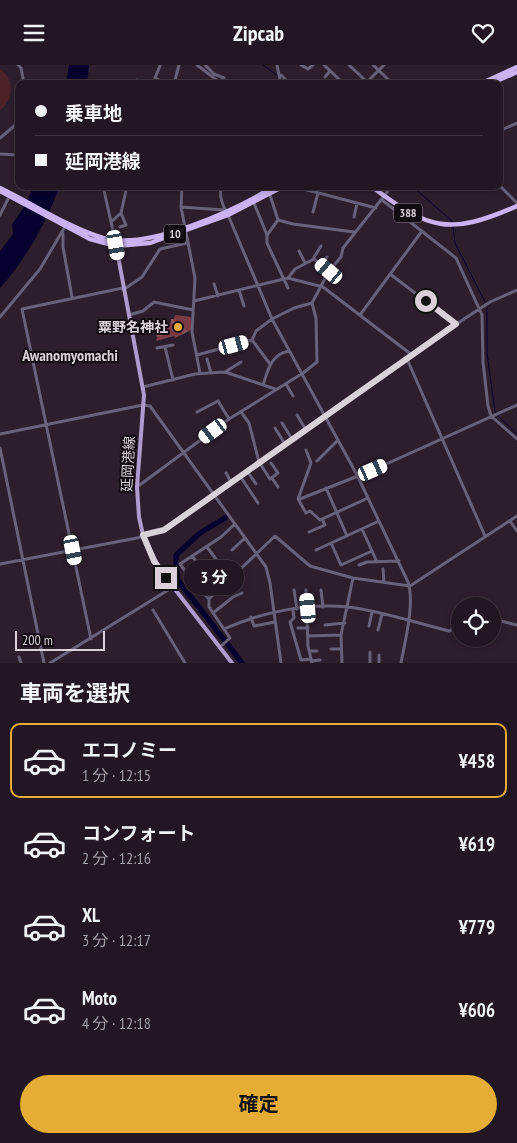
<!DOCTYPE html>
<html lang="ja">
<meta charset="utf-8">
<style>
:root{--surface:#221622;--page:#2e232f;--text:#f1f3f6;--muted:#a29fa5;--line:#3f3540;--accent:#e5ad35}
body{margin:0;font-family:"PT Sans Narrow","Noto Sans JP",sans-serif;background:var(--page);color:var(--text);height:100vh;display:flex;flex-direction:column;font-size:19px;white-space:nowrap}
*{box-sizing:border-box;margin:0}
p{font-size:16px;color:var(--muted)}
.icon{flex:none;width:28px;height:28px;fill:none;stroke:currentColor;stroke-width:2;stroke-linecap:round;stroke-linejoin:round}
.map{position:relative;height:598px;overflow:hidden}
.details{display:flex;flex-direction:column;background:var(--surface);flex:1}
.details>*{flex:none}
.banner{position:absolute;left:15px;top:15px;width:488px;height:110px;border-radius:10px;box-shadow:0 2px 8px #0003,0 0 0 1px var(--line);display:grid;align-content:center;height:110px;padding:0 20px;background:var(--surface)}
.buttons{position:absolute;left:451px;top:532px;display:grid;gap:10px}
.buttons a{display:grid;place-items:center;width:50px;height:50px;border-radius:50%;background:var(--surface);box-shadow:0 2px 8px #0003,0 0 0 1px var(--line);font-size:25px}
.scale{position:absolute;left:15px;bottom:12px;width:90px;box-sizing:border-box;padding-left:5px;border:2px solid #dad0da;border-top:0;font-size:14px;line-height:18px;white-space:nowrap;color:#dad0da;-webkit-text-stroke:4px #110a11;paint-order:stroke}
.end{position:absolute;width:22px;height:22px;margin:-11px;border:6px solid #dad0da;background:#111;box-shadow:0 0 0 2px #111}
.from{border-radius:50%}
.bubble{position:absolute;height:35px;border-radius:18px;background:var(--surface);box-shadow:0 2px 8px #0003,0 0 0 1px var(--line);font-size:16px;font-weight:700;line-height:35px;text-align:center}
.car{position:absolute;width:15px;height:30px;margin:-15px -8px;border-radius:6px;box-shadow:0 0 4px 1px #0007;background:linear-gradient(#fff 24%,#345 0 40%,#fff 0 76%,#345 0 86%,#fff 0)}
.banner b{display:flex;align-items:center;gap:18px;height:48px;font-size:19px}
.banner b+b{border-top:1px solid var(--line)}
.banner i{width:12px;height:12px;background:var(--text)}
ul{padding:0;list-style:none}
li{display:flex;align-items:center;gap:15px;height:75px;margin:0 10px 8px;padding:0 10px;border:2px solid transparent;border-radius:10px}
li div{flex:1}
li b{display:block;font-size:19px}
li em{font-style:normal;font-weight:700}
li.current{border-color:var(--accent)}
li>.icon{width:45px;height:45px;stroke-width:1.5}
h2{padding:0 20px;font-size:22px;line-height:60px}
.cta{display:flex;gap:10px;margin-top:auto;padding:10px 20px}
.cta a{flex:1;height:58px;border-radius:30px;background:var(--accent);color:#111;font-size:20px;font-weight:700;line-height:58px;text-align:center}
header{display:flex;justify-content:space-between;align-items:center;height:65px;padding:0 20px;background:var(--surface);font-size:22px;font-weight:700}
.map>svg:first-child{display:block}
.forest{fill:url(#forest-firs)}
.garden{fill:#4c2128}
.water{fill:#07002e}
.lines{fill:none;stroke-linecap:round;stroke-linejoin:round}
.stream{stroke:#07002e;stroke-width:1}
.river{stroke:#07002e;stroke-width:5.5}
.minor{stroke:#696079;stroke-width:3}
.major{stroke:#af9bcf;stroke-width:4}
.highway{stroke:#cbb3f1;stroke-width:4.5}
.route{stroke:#dad0da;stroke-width:6}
.poi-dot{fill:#e5ad35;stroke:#110a11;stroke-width:2}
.labels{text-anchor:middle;stroke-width:4;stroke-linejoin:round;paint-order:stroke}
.shield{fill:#110a11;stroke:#9e959e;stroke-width:1}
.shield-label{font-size:12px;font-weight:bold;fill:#dad0da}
.poi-label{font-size:14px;font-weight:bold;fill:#dad0da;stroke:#110a11;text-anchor:end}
.street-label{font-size:14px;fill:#dad0da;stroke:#110a11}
.quarter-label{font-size:16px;font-weight:bold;fill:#dad0da;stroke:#110a11}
</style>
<header><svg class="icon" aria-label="menu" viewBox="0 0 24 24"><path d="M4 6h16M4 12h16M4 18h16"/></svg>Zipcab<svg class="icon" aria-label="heart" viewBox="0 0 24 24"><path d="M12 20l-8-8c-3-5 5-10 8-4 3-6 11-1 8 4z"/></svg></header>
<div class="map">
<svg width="517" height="598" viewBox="0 0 517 598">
<defs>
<pattern id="forest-firs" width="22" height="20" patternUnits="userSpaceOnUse" patternTransform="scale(1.25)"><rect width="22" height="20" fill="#7b3b45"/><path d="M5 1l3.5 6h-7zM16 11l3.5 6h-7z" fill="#8d565f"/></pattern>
</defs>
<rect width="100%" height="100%" fill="#2d1e2d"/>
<path class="forest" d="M175 250 191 252V265L175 273 174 271 156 276 157 273 153 256 156 255 159 262 171 258V254H174Z"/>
<path class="garden" d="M0 4C15 14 14 35 0 45Z"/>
<path class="water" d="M69 0H89L87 19H66Z
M34 121H60C45 159 27 193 0 223V186L13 169 12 159 24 142Z"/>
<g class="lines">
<path class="stream" d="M263 0 278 11
M412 121 453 157
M453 161 455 178 485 237
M487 243V288L495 347
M498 351 517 369"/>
<path class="river" d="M225 453 200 468 176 490 177 514 242 598"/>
<path class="minor" d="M18 0 21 3 24 19
M197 0 222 19
M205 0 214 9 224 13 222 19
M277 0 280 15 278 19
M301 0 308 4 313 0
M324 0 344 19
M349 0 367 17
M373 0 393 19
M160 1 155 13 168 19
M281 10 290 19
M325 12 330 6
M134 19 137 15 144 19
M174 19 179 0
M320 19V18
M365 19 384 0
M499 66 517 58
M0 73 19 57
M0 89 19 90
M499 120 517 138
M103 121 111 157
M172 121 182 123 181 142 195 213 192 267 200 308
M221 121C219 133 223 141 228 150L272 254 357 410 408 517C415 538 405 576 401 598
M292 121 376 143
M270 130 278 155 267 170V178L288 223
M382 135 456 193 482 250 483 297 488 341 491 351 517 374
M254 138 267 170
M181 142 224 145
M313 147 318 128
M0 150 8 134
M354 152 357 138
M278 155 293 159 354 167
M120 162 126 160 121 148
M63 168V182L72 232
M115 175 111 157 121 148 127 121
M299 186 305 198
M313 194 321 181
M321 199 327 192
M390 209 456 259
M288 213 295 204 314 194 329 206
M214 219 218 231
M123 225 142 212 160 184 187 178
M239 225 244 241
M194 236 288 213 323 222 412 290
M129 250 143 246 154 237 193 245
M360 250 422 166
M0 252 40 204 66 160
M272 254 294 243 312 238
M165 282 173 315
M157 283 173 280
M197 290 252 275
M207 294 211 308
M407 294 485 471
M270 299 252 275 256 266 272 254
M225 307 241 297
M286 319 293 331
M263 320C268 305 271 289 289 286
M143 322 195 309 225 307 275 324
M197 347 218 336 229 354
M241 347 249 358 259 397 270 414 278 408 271 398
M297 350 306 365
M282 358 292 374
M275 363 285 379
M0 369 143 340 150 341 266 502 270 518 281 598
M0 383 44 598
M306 385 311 398 298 434 306 448 310 446 320 455 368 433
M317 396 338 375
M247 406 256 419
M226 408 231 417
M240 411 258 438
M272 413 278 422
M137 422 229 354 303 308 317 297 316 253 312 238 329 206 341 192 343 183 392 121
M326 423 347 471
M300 434 373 405 517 340
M510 456 517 466
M362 464 377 497
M309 467 325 460 322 454
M331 478 341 500 372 486
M207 482 221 501
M232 485 245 473
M316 485 379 456
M192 491 205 507 197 522
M0 499 137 473 164 465 464 254 490 237 517 225
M359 500 367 497 399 496
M383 504 384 517
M294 525 297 544
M306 525 308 581 312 598
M321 525 323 542
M209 534 197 522 180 499 221 472 235 459
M153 545 185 598
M293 545 294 553 290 557 301 595 311 594
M213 548 233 532 242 528
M251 552 254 561 275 557
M492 554 517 560
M325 560 345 558
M369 561 372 547
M298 563H308
M224 564C262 547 307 538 348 542 382 546 416 558 449 566L460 562
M378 565 382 549
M308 571 341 570
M91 574 22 244 123 223
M220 582 230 573 209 542V534L275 471 310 501 353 513 410 521 517 451
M331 584H341
M309 586H317
M370 587V598
M19 592 21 598
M311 596 320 595
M50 598 173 522
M342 598 341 570 353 513
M379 598V590"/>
<path class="major" d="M115 175 144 330 137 422 139 452 143 470 160 505 232 598"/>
<path class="highway" d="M480 19 517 2
M490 19 517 7
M371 121C429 165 449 171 517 141
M0 123C33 139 67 162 103 173 148 186 236 145 275 121
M0 126 90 174 116 181 150 178 228 150 284 121"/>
</g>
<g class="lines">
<path class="route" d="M166 513 154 496 143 470 164 465 456 259 426 236"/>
</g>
<circle class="poi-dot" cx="178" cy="262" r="5"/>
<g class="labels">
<g class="shield">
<rect x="394" y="138.5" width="28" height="19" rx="4"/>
<rect x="164" y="159.5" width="22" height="19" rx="4"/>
</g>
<g class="shield-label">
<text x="408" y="152">388</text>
<text x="175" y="173">10</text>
</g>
<g class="poi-label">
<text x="168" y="267">粟野名神社</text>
</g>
<g class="street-label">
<text transform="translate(128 399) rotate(-87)" y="5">延岡港線</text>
</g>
<g class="quarter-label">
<text x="70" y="296">Awanomyomachi</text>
</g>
</g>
</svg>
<div class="buttons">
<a><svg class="icon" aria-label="locate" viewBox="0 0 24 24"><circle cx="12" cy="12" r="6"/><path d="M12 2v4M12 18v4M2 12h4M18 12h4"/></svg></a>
</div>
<div class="scale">200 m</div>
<i class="end from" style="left:426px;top:236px"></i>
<i class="end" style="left:166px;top:513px"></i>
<div class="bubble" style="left:184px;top:495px;width:60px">3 分</div>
<i class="car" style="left:116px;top:180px;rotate:170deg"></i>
<i class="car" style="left:329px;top:206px;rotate:310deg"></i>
<i class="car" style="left:234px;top:280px;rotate:75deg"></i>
<i class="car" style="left:213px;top:366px;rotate:234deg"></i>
<i class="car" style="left:373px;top:405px;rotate:66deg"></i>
<i class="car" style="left:73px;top:485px;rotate:169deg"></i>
<i class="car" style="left:308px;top:543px;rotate:355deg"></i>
<div class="banner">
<b><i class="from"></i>乗車地</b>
<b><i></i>延岡港線</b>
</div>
</div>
<section class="details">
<h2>車両を選択</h2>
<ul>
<li class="current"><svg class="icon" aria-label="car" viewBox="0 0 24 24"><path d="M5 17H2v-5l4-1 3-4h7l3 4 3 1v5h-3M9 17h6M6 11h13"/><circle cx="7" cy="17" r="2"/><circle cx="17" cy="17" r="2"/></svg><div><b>エコノミー</b><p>1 分 · 12:15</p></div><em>¥458</em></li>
<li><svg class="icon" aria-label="car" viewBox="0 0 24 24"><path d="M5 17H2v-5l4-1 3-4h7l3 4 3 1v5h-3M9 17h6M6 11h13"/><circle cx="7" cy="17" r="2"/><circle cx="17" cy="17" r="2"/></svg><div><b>コンフォート</b><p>2 分 · 12:16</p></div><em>¥619</em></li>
<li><svg class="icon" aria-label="car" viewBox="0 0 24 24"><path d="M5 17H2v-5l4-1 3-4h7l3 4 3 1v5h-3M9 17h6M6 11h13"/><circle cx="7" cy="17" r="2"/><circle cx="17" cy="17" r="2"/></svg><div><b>XL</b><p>3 分 · 12:17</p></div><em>¥779</em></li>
<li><svg class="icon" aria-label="car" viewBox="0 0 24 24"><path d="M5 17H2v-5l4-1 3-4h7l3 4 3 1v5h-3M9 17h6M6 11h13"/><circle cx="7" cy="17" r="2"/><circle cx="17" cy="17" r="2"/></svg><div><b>Moto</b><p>4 分 · 12:18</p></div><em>¥606</em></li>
</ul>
<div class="cta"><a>確定</a></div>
</section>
